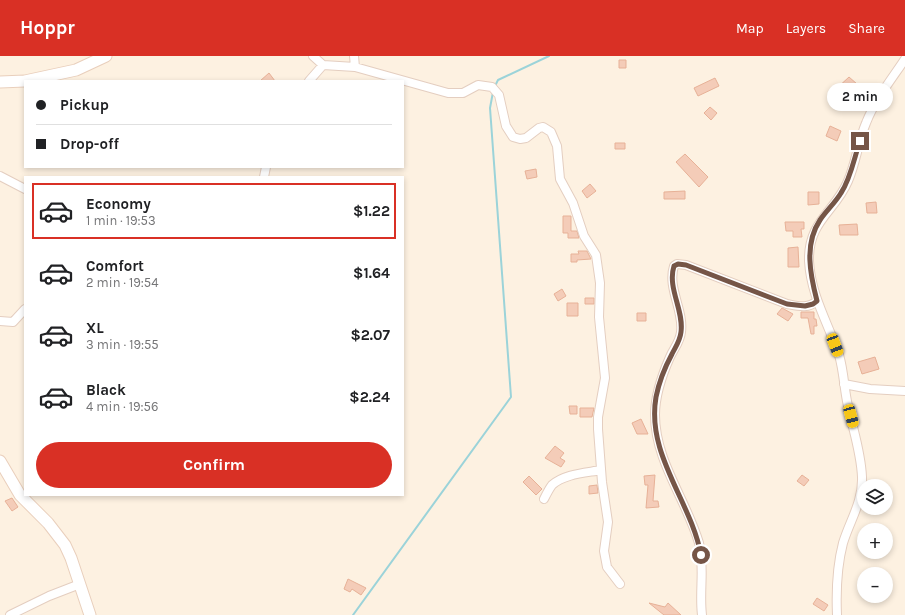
<!DOCTYPE html>
<meta charset="utf-8">
<style>
:root{--surface:#fff;--page:#f2f2f2;--text:#202124;--muted:#757577;--line:#e0e0e0;--accent:#d93025}
body{margin:0;font-family:Karla,sans-serif;background:var(--page);color:var(--text);height:100vh;display:flex;flex-direction:column;font-size:15px;white-space:nowrap}
*{box-sizing:border-box;margin:0}
p{font-size:13px;color:var(--muted)}
.icon{flex:none;width:22px;height:22px;fill:none;stroke:currentColor;stroke-width:2;stroke-linecap:round;stroke-linejoin:round}
.map{position:relative;flex:1;overflow:hidden}
.sheet{position:absolute;left:24px;top:120px;width:380px;height:320px;display:flex;flex-direction:column;background:var(--surface);border-radius:0px;box-shadow:0 2px 6px #0003}
.sheet>*{flex:none}
.guide{position:absolute;left:24px;top:24px;width:380px;height:88px;border-radius:0px;box-shadow:0 2px 6px #0003;display:grid;align-content:center;height:88px;padding:0 12px;background:var(--surface)}
.buttons{position:absolute;left:857px;top:423px;display:grid;gap:8px}
.buttons a{display:grid;place-items:center;width:36px;height:36px;border-radius:50%;background:var(--surface);box-shadow:0 2px 6px #0003;font-size:20px}
.end{position:absolute;width:18px;height:18px;margin:-9px;border:5px solid #755547;background:#fff;box-shadow:0 0 0 2px #fff}
.from{border-radius:50%}
.bubble{position:absolute;height:28px;border-radius:14px;background:var(--surface);box-shadow:0 2px 6px #0003;font-size:13px;font-weight:700;line-height:28px;text-align:center}
.car{position:absolute;width:12px;height:24px;margin:-12px -6px;border-radius:5px;box-shadow:0 0 3px 1px #0007;background:linear-gradient(#f5c518 24%,#345 0 40%,#f5c518 0 76%,#345 0 86%,#f5c518 0)}
.guide b{display:flex;align-items:center;gap:14px;height:38px;font-size:15px}
.guide b+b{border-top:1px solid var(--line)}
.guide i{width:10px;height:10px;background:var(--text)}
ul{padding:7px 0 0;list-style:none}
li{display:flex;align-items:center;gap:12px;height:56px;margin:0 8px 6px;padding:0 4px;border:2px solid transparent;border-radius:0px}
li div{flex:1}
li b{display:block;font-size:15px}
li em{font-style:normal;font-weight:700}
li.current{border-color:var(--accent)}
li>.icon{width:36px;height:36px;stroke-width:1.5}
.primary-button{display:flex;gap:8px;margin-top:auto;padding:8px 12px}
.primary-button a{flex:1;height:46px;border-radius:24px;background:var(--accent);color:#fff;font-size:16px;font-weight:700;line-height:46px;text-align:center}
header{display:flex;align-items:center;gap:24px;box-sizing:border-box;height:56px;padding:0 20px;background:var(--accent);color:#fff}
header strong{font-size:19px}
nav{display:flex;gap:22px;margin-inline-start:auto;font-size:14px}
.map>svg:first-child{display:block}
.lines{fill:none;stroke-linecap:round;stroke-linejoin:round}
.stream{stroke:#9bd3d9;stroke-width:2}
.building{fill:#f4ccb8;stroke:#e7b197}
.street-casing{stroke:#e4cec0;stroke-width:10}
.secondary-casing{stroke:#e9cfbc;stroke-width:13}
.street{stroke:#fff;stroke-width:8}
.secondary{stroke:#fff;stroke-width:11}
.route{stroke:#755547;stroke-width:5}
</style>
<header>
<strong>Hoppr</strong>
<nav><a>Map</a><a>Layers</a><a>Share</a></nav>
</header>
<div class="map">
<svg width="905" height="559" viewBox="0 0 905 559">
<rect width="100%" height="100%" fill="#fdf1e1"/>
<g class="lines">
<path class="stream" d="M495 30 498 24 549 0
M353 559 511 341 490 52 493 36"/>
</g>
<path class="building" d="M619 4H626V12H619Z
M269 17 275 25H260Z
M849 21 857 28 844 41 836 33Z
M715 22 719 30 698 40 694 32Z
M857 38 867 43 861 53 851 48Z
M710 51 717 57 711 64 704 57Z
M830 70 841 75 837 85 826 80Z
M615 87H625V93H615Z
M685 98 708 121 699 131 676 106Z
M536 113 537 121 527 123 525 115Z
M590 128 596 135 587 142 582 135Z
M685 135V143H664V136Z
M808 136H819V148L808 149Z
M876 146 877 157H867L866 147Z
M563 160H571V175H577L579 182H568V177H563Z
M785 166H804V173H801L802 181H793V175H786Z
M857 168 858 179H840L839 169Z
M798 191 799 211H788V192Z
M578 195H587L591 203 577 204V206H571V198H579Z
M562 233 566 240 558 245 554 238Z
M585 242H594V248H585Z
M567 247H578V260H567Z
M782 252 793 258 788 265 777 258Z
M801 256H814V263H816L817 270H814V278H811L808 262H801Z
M637 257H646V265H637Z
M875 301 879 313 862 318 858 306Z
M569 350H577V358H570Z
M580 352H594L592 361H580Z
M641 363 648 378H637L632 367Z
M555 390 564 397 560 402 565 405 561 411 545 402Z
M655 419 653 445H658L659 451 646 452 648 429H645L644 420Z
M802 419 809 424 804 430 797 425Z
M529 420 542 433 536 439 523 426Z
M597 429 598 437 589 438V430Z
M12 442 18 451 12 455 5 445Z
M348 523 366 532 361 539 352 533 350 536 344 533Z
M817 542 828 549 824 555 813 548Z
M649 547 665 551 668 547 681 559H664Z"/>
<g class="lines">
<g class="street-casing">
<path id="street" d="M313 0 323 9 355 11 448 37H463L478 29 492 31 499 39 506 70 513 81 520 83 526 82 539 72 543 71 551 76 557 90 560 123 573 147 584 180 596 199 600 227 599 261 605 322 598 361V373L602 426 608 466 604 495 607 511 620 528
M354 0 355 11
M309 25 323 9
M0 120 25 133
M264 121 266 111
M0 265 13 266 25 253
M844 328 870 333 905 335
M544 443C546 439 549 433 552 429 564 418 585 417 601 414
M10 559 49 540 80 528
M702 559C699 535 705 511 699 487 686 443 655 405 655 359 655 338 662 319 670 301 674 292 680 286 681 276 684 254 667 232 674 210L677 208 686 209 787 248C798 250 808 253 817 245
M837 559C836 535 837 510 843 487 850 464 863 446 862 421 861 396 853 374 848 350 844 333 844 316 839 299 828 267 811 240 809 205 808 165 835 156 848 125 856 107 858 86 866 67 875 44 891 24 905 3"/>
</g>
<g class="secondary-casing">
<path id="secondary" d="M25 25 76 14 106 0
M0 26 25 25
M0 405 20 439 48 467 65 489 71 502 90 559"/>
</g>
<use href="#street" class="street"/>
<use href="#secondary" class="secondary"/>
</g>
<g class="lines">
<path class="route" d="M701 499C691 445 646 399 656 341 659 326 665 311 672 298 676 290 680 285 681 276 684 254 667 232 674 210L678 208 686 209 787 248 805 250 813 248 817 245C810 218 804 188 820 164 826 155 835 147 841 137 851 122 854 102 860 85"/>
</g>
</svg>
<div class="buttons">
<a><svg class="icon" aria-label="layers" viewBox="0 0 24 24"><path d="M12 4l9 5-9 5-9-5zM3 14l9 5 9-5"/></svg></a>
<a>+</a>
<a>−</a>
</div>
<i class="end from" style="left:701px;top:499px"></i>
<i class="end" style="left:860px;top:85px"></i>
<div class="bubble" style="left:827px;top:27px;width:66px">2 min</div>
<i class="car" style="left:835px;top:289px;rotate:159deg"></i>
<i class="car" style="left:851px;top:360px;rotate:165deg"></i>
<div class="guide">
<b><i class="from"></i>Pickup</b>
<b><i></i>Drop-off</b>
</div>
<section class="sheet">
<ul>
<li class="current"><svg class="icon" aria-label="car" viewBox="0 0 24 24"><path d="M5 17H2v-5l4-1 3-4h7l3 4 3 1v5h-3M9 17h6M6 11h13"/><circle cx="7" cy="17" r="2"/><circle cx="17" cy="17" r="2"/></svg><div><b>Economy</b><p>1 min · 19:53</p></div><em>$1.22</em></li>
<li><svg class="icon" aria-label="car" viewBox="0 0 24 24"><path d="M5 17H2v-5l4-1 3-4h7l3 4 3 1v5h-3M9 17h6M6 11h13"/><circle cx="7" cy="17" r="2"/><circle cx="17" cy="17" r="2"/></svg><div><b>Comfort</b><p>2 min · 19:54</p></div><em>$1.64</em></li>
<li><svg class="icon" aria-label="car" viewBox="0 0 24 24"><path d="M5 17H2v-5l4-1 3-4h7l3 4 3 1v5h-3M9 17h6M6 11h13"/><circle cx="7" cy="17" r="2"/><circle cx="17" cy="17" r="2"/></svg><div><b>XL</b><p>3 min · 19:55</p></div><em>$2.07</em></li>
<li><svg class="icon" aria-label="car" viewBox="0 0 24 24"><path d="M5 17H2v-5l4-1 3-4h7l3 4 3 1v5h-3M9 17h6M6 11h13"/><circle cx="7" cy="17" r="2"/><circle cx="17" cy="17" r="2"/></svg><div><b>Black</b><p>4 min · 19:56</p></div><em>$2.24</em></li>
</ul>
<div class="primary-button"><a>Confirm</a></div>
</section>
</div>
